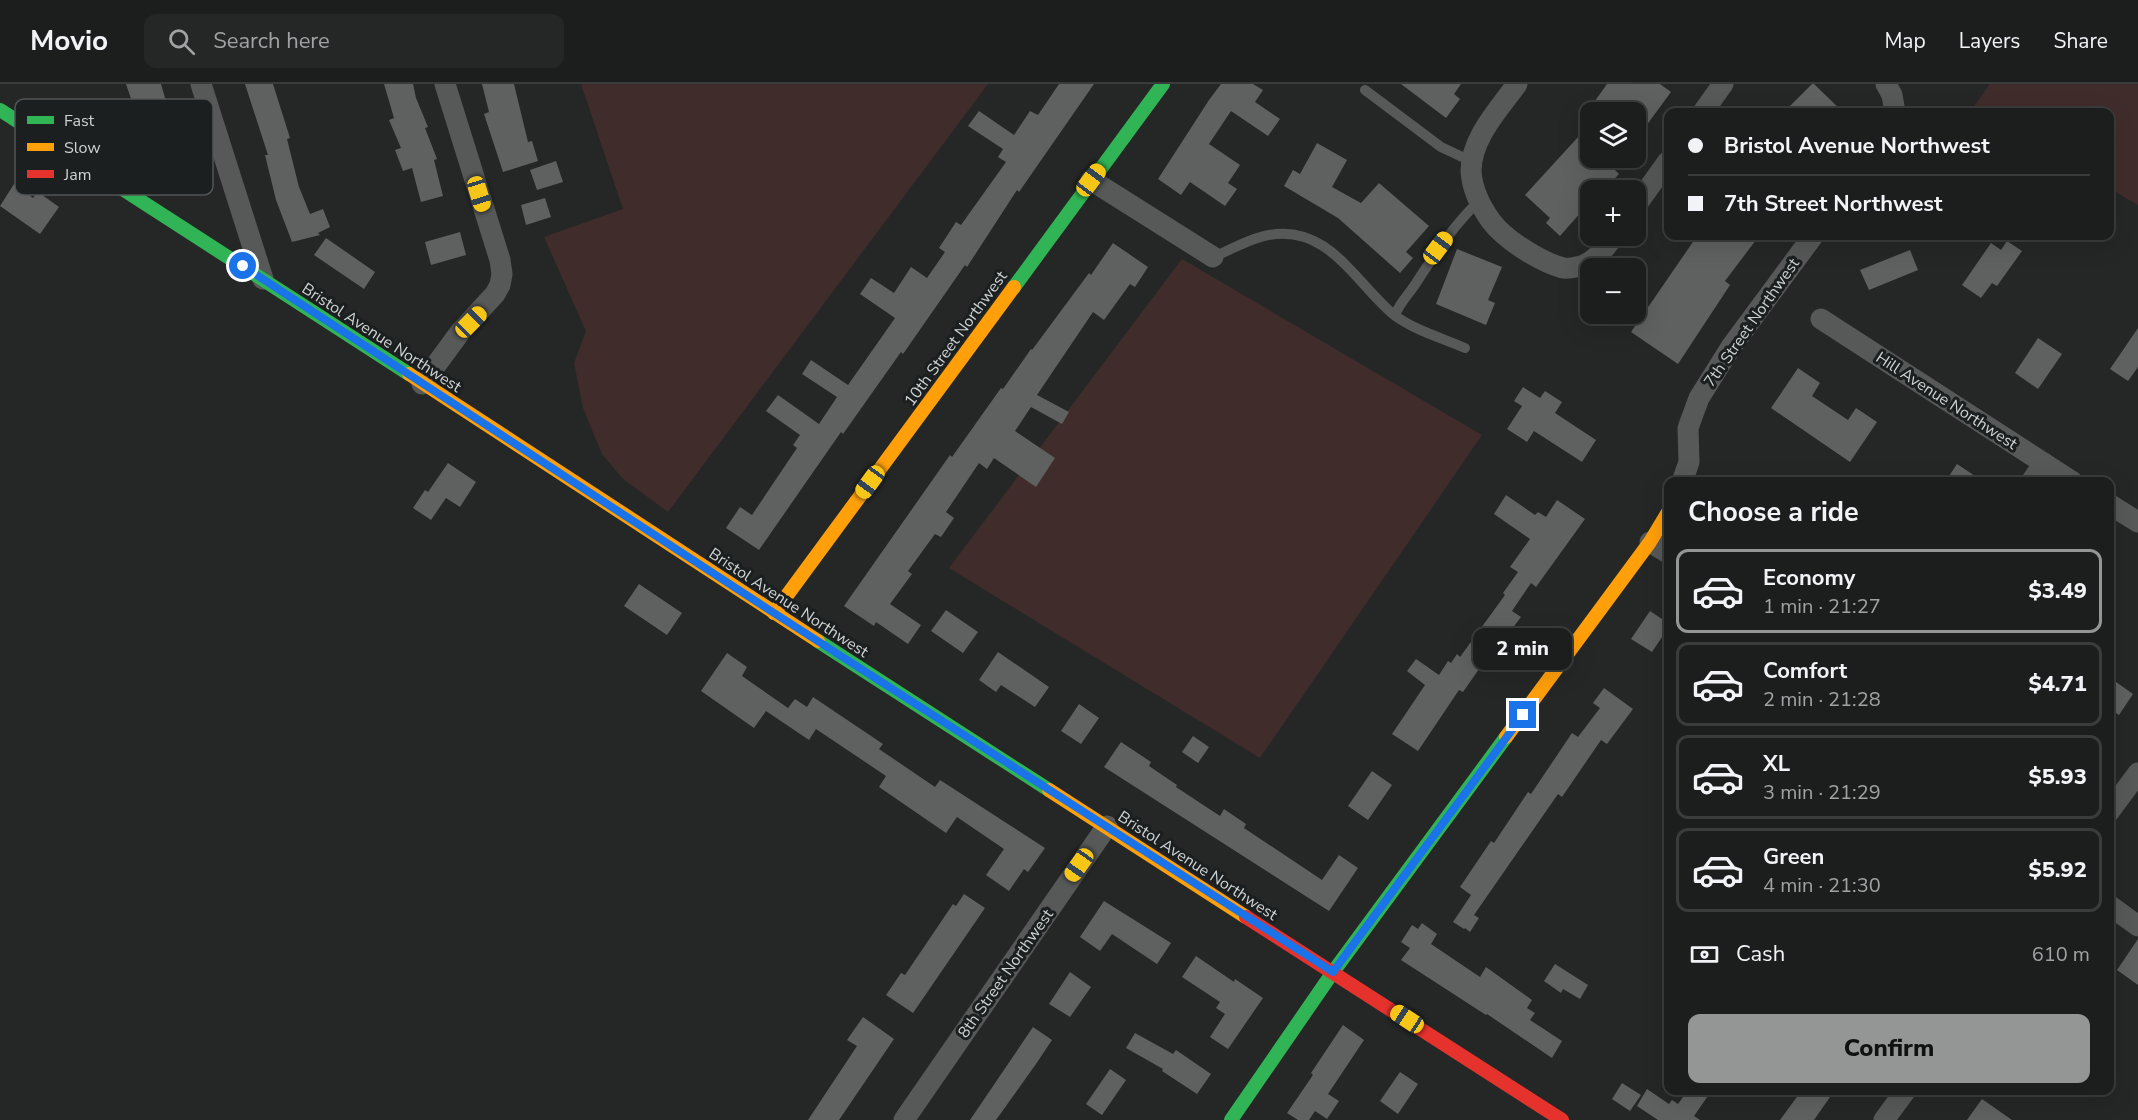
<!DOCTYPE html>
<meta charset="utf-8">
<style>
:root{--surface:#1c1d1d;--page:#252626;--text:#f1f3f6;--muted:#a0a2a4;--line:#3a3b3b;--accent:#949696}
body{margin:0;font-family:"Nunito Sans",sans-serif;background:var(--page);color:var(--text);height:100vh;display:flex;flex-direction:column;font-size:22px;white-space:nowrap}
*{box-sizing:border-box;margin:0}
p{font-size:20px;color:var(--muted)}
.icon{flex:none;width:33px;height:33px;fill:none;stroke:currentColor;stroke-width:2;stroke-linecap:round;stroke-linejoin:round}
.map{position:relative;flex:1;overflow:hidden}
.details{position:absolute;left:1664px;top:393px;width:450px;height:618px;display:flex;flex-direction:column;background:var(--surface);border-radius:12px;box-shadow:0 6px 24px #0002,0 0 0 2px var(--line)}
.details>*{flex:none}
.top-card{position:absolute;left:1664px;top:24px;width:450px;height:132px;border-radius:12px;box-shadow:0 6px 24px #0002,0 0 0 2px var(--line);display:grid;align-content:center;height:132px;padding:0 24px;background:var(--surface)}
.fabs{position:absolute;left:1580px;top:18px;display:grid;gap:12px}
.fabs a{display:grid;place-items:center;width:66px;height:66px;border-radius:12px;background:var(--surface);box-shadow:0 6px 24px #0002,0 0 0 2px var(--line);font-size:30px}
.end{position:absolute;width:27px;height:27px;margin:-14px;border:8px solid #1a73e8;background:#fff;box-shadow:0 0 0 3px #fff}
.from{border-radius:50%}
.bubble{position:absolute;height:42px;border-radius:12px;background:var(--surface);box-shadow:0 6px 24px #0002,0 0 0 2px var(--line);font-size:20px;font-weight:800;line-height:42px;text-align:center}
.car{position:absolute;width:18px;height:36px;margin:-18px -9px;border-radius:8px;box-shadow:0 0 4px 2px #0007;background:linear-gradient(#f5c518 24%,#345 0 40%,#f5c518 0 76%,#345 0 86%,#f5c518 0)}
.top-card b{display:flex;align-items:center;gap:21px;height:57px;font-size:22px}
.top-card b+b{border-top:2px solid var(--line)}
.top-card i{width:15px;height:15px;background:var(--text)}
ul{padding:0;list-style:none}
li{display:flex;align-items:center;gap:18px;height:84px;margin:0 12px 9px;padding:0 12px;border:3px solid var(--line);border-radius:12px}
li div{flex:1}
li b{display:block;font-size:22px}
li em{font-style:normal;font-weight:800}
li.current{border-color:var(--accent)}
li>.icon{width:54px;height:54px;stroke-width:1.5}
h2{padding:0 24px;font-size:27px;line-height:72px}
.pay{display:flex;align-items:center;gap:15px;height:66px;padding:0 24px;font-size:22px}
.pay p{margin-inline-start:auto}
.action{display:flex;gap:12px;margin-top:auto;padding:12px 24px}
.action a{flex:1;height:69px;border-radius:12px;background:var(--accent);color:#111;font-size:24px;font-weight:800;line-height:69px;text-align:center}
header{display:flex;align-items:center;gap:36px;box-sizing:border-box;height:84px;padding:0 30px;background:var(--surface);border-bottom:2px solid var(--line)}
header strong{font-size:28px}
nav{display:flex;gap:33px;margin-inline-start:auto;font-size:21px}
.search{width:420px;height:54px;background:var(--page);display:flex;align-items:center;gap:15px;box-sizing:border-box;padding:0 21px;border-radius:12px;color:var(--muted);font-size:22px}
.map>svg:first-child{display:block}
.green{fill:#402c2b}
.building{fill:#5f6060}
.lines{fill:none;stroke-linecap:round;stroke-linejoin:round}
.lane{stroke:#575858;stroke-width:10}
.street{stroke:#575858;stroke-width:21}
.fast{stroke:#30b455;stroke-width:14}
.slow{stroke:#ff9f0a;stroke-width:14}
.jam{stroke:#e5322d;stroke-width:14}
.route{stroke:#1a73e8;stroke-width:8}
.labels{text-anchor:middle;stroke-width:6;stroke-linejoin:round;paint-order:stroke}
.street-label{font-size:16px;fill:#cfd2d2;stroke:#1b1f1f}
.key{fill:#1b1f1f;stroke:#515555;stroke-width:1.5}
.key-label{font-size:16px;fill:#cfd2d2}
</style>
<header>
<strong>Movio</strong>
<div class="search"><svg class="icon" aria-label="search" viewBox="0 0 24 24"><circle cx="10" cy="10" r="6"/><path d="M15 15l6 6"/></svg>Search here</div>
<nav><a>Map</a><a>Layers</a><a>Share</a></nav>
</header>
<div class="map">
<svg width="2138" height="1036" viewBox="0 0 2138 1036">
<rect width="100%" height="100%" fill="#252727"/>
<path class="green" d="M581 0H988L668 428 623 395 602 370 583 324 574 279 586 247 544 153 623 125Z
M1990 0H2138V121L2109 104V28H1978L1972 25Z
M1182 175 1482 351 1260 674 949 484Z"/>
<path class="building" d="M126 0H161L179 62 156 68 153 55 142 58 137 38H139Z
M245 0H273L290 54 287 55 299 103 310 130 323 125 330 143 318 149 320 151 292 158 276 116 265 71H268Z
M384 0H413L416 14 428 43 425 44 437 75 434 76 443 112 421 118 412 84 403 87 395 66 401 64 389 36 394 34Z
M482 0H514L528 58 532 57 538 77 503 88 484 30 489 28Z
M1059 0H1094L1019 108 1017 106 967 183 965 181 903 270 901 268 843 350 841 348 759 466 726 444 740 423 752 431 797 364 793 361 800 351 766 327 778 311 819 340 837 313 802 290 811 276 848 301 895 234 860 210 871 194 894 209 911 183 927 194 945 168 939 164 956 138 961 141 1006 78 998 73 1003 65 968 42 979 27 1014 51 1030 27 1038 31Z
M1221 0H1253L1263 6 1255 18 1280 35 1268 52 1231 27 1209 60 1240 81 1228 99 1237 105 1225 122 1190 98 1181 111 1158 95 1209 16Z
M1401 0H1461L1454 10 1460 15 1446 34Z
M1607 0H1660L1671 8 1635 57V28H1587Z
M1812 0H1814L1843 28H1784Z
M1590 40V74H1622L1614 85 1619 90 1604 106H1590V118L1560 152 1546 139 1550 134 1525 111Z
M1317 59 1347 76 1332 103 1361 119 1379 99 1429 142 1406 168 1413 174 1400 189 1338 134 1284 102 1293 86 1300 90Z
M556 77 563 98 537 106 530 86Z
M14 100 33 114 38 108 59 123 40 150 0 122Z
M545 114 551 133 526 141 521 121Z
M460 148 466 171 431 181 425 158Z
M1697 152H1759L1725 197 1730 201 1678 280 1631 248Z
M326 154 375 188 364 205 314 171Z
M2007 157 2022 167 1997 202 1992 199 1981 214 1962 201 1991 159 2001 166Z
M1113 159 1148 183 1135 203 1130 200 1104 236 1093 228 1037 311 1069 328 1062 340 1031 323 1015 347 1055 374 1036 403 994 374 987 385 979 379 946 428 954 434 941 453 935 450 908 487 912 490 890 520 921 541 908 560 876 538 874 542 844 522 950 371 952 373 1001 304 1003 305 1031 265 1032 266 1089 189 1091 191Z
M1457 165 1502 183 1488 216 1495 219 1486 241 1436 220Z
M1910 166 1918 186 1869 206 1860 186Z
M2138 244V283L2128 297 2110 285Z
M2038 254 2062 270 2038 305 2015 289Z
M1798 284 1820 299 1812 312 1848 336 1856 324 1877 338 1850 378 1771 324Z
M1523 303 1540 314 1545 307 1562 318 1555 329 1596 356 1582 378 1534 347 1527 358 1507 345 1522 322 1514 317Z
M448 379 476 398 460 423 446 414 431 436 413 424 425 406 428 408Z
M1957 380 1984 398H1945Z
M1506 411 1535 431 1538 428 1546 433 1557 416 1585 435 1536 503 1531 499 1512 527 1521 533 1486 579 1484 578 1463 608 1459 606 1418 667 1392 650 1425 601 1407 587 1416 575 1439 591 1448 577 1451 579 1457 570 1460 573 1505 511 1503 509 1518 488 1510 483 1530 455 1494 430Z
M639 500 682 529 667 551 624 522Z
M946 526 978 548 963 569 931 547Z
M1650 527 1668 539V544L1652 568 1631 555Z
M998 568 1049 603 1035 623 1001 601 996 608 979 596Z
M727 569 747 583 742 592 788 624 795 615 807 623 813 613 883 660 879 665 935 703 940 696 1045 764 1028 788 1024 785 1009 807 986 791 1004 765 957 733 946 749 879 703 886 692 816 645 809 656 766 627 754 644 701 607Z
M2109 593 2133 610 2119 631 2109 624Z
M1604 604 1633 625 1607 660 1601 656 1562 713 1558 710 1474 831 1479 834 1470 848 1465 844 1464 845 1453 838 1471 811 1460 803 1491 757 1494 759 1528 708 1531 710 1572 649 1578 653 1600 624 1593 619Z
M1079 620 1099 634 1081 660 1061 647Z
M1193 652 1209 663 1198 679 1182 668Z
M1121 658 1151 678 1149 682 1177 701 1176 703 1220 732 1224 725 1246 740 1244 744 1322 796 1339 771 1358 784 1329 827 1104 683Z
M1372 687 1392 701 1368 736 1348 722Z
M964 810 985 824 913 929 886 911 901 889 905 891 953 820 956 822Z
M1104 817 1171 859 1157 880 1112 850 1100 867 1080 853Z
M1422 839 1437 850 1431 860 1480 893 1486 883 1532 916 1527 924 1535 929 1530 936 1562 957 1552 974 1487 930 1486 931 1401 876 1410 864 1401 858 1412 841 1418 845Z
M2138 855V901L2117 886Z
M1196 872 1234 898 1235 895 1263 914 1228 965 1210 953 1225 930 1216 924 1220 918 1182 893Z
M1555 880 1588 901 1580 915 1563 905 1561 909 1544 897Z
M1070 888 1091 903 1070 933 1049 920Z
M863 933 894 955 839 1036H808L857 962 847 956Z
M1343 941 1364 956 1328 1010 1339 1017 1327 1035 1315 1027 1309 1036H1298L1287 1029 1313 991 1311 989Z
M1033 943 1052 956 1036 980 996 1036H970Z
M1135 949 1173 970 1176 966 1211 990 1197 1010 1162 987 1163 985 1126 964Z
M1110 985 1126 996 1102 1031 1086 1020Z
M1400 988 1418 1000 1398 1030 1380 1017Z
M1622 999 1641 1011 1630 1027 1612 1015Z
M1647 1005 1669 1020 1672 1016 1678 1020 1688 1006H1712L1694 1032 1700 1036H1658L1637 1022Z
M1802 1006H1835L1814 1036H1780Z
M1982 1015 2012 1036H1967Z"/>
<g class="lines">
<path class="lane" d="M1365 6 1441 63 1473 78
M1213 173C1231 166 1250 154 1269 151 1328 140 1355 198 1394 231 1414 246 1442 254 1465 264
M1395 231C1400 218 1411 208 1418 196 1437 167 1454 141 1479 117"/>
<path class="street" d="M201 0 263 195
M1517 0C1499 25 1471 54 1471 87 1472 105 1481 123 1491 137 1505 156 1541 178 1563 184 1568 185 1576 183 1581 182 1594 178 1607 162 1614 152
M1886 0 1892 11 1895 28
M1703 28 1723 0
M1091 96 1213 173
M1635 123 1668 77
M1821 235 2073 398
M422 300 461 247 495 210 500 201 502 190 500 176 445 0
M1682 398 1689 378 1688 344 1699 314 1731 263 1813 152
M2031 398 2044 379
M2109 420 2138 438
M1650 458 1668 469
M2109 728 2138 689
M2109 821 2138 842
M904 1036 1107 742
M1884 1036 1906 1006"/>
<path class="fast" d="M0 26 409 290
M1014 203 1163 0
M818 557 1049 706
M1231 1036 1333 888 1506 653"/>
<path class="slow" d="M409 290 818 557
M774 529 1014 203
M1506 653 1650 458 1668 428
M1049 706 1246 833"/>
<path class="jam" d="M1246 833 1562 1036"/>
</g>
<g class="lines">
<path class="route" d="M243 182 774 529 1333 888 1523 631"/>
</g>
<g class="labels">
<g class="street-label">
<text transform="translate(1751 238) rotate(-55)" y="6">7th Street Northwest</text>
<text transform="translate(382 253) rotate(33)" y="6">Bristol Avenue Northwest</text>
<text transform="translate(955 254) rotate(-54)" y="6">10th Street Northwest</text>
<text transform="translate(1947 316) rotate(33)" y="6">Hill Avenue Northwest</text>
<text transform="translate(789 518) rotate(33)" y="6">Bristol Avenue Northwest</text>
<text transform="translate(1198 781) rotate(33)" y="6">Bristol Avenue Northwest</text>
<text transform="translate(1005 889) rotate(-55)" y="6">8th Street Northwest</text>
</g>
</g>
<rect x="15" y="15" width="198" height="96" rx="9" class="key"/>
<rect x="27" y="32" width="27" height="8" fill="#30b455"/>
<rect x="27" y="59" width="27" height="8" fill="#ff9f0a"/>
<rect x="27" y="86" width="27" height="8" fill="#e5322d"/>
<g class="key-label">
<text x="64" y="42">Fast</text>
<text x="64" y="69">Slow</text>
<text x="64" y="96">Jam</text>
</g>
</svg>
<div class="fabs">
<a><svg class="icon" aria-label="layers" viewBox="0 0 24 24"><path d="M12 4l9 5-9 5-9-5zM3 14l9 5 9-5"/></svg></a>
<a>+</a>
<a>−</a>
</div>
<i class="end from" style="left:243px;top:182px"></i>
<i class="end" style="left:1523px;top:631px"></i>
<div class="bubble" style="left:1473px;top:544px;width:99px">2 min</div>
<i class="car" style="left:1091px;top:96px;rotate:37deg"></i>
<i class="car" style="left:479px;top:110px;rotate:163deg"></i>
<i class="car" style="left:1438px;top:164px;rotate:37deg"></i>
<i class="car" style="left:471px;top:238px;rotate:45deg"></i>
<i class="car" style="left:870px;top:398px;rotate:216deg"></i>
<i class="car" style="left:1079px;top:781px;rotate:215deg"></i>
<i class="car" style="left:1407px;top:935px;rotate:303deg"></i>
<div class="top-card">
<b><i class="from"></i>Bristol Avenue Northwest</b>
<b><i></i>7th Street Northwest</b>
</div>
<section class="details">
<h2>Choose a ride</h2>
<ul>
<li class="current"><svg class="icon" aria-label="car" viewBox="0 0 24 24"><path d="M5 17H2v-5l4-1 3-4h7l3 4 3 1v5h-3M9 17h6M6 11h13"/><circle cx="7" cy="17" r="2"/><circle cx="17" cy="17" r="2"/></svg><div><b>Economy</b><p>1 min · 21:27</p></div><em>$3.49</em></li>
<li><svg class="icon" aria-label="car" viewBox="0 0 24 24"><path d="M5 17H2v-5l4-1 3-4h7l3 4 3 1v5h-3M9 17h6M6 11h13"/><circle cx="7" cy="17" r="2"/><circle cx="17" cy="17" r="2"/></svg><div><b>Comfort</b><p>2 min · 21:28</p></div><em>$4.71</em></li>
<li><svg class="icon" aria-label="car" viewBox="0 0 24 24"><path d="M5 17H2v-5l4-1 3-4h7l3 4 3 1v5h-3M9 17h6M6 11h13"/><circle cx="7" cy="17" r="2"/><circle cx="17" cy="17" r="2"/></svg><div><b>XL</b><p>3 min · 21:29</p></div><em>$5.93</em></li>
<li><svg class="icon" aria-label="car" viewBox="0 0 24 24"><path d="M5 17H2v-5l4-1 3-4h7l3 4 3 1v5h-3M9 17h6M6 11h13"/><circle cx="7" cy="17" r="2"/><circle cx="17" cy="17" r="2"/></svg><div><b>Green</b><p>4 min · 21:30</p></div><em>$5.92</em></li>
</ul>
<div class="pay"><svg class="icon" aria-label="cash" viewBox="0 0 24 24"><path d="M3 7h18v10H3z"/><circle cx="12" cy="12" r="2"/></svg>Cash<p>610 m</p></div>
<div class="action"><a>Confirm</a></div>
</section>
</div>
